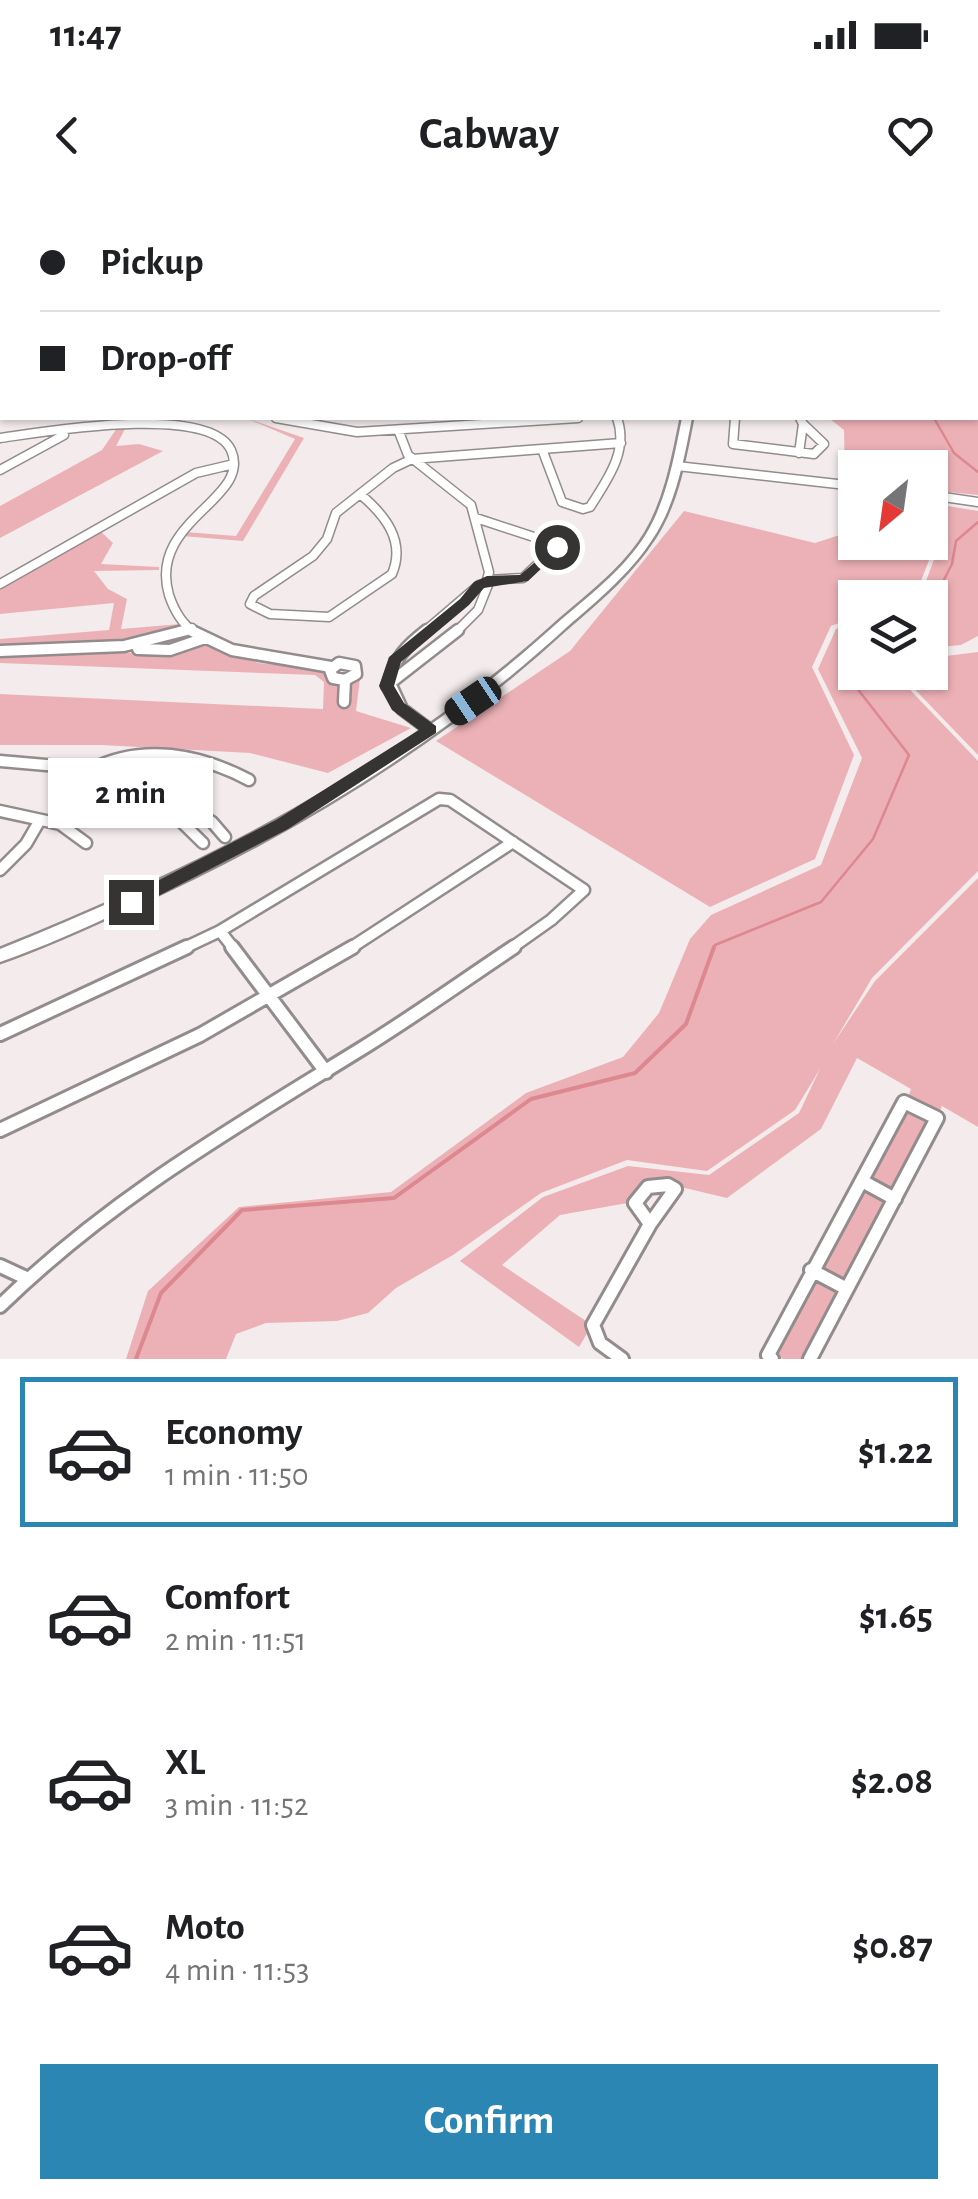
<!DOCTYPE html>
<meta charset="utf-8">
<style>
:root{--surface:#fff;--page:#f2f2f2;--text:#202124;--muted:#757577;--line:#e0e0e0;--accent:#2b86b3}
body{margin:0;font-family:"Alegreya Sans",sans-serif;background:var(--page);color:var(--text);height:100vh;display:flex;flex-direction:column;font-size:38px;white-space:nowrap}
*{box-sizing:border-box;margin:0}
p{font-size:32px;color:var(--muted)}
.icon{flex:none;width:55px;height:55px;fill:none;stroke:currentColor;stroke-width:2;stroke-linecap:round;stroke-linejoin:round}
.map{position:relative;height:1159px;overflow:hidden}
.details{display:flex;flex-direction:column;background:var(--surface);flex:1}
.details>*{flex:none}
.hud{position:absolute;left:0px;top:0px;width:980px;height:220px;box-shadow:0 2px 8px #0004;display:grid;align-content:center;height:220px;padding:0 40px;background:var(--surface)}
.needle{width:65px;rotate:209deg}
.tools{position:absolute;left:838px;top:250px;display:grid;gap:20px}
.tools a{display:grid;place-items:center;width:110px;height:110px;border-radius:0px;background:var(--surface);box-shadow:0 2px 8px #0004;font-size:50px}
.end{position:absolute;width:45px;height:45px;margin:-22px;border:12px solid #363333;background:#fff;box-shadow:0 0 0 5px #fff}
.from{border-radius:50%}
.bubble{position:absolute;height:70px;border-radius:0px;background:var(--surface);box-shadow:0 2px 8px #0004;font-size:32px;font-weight:700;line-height:70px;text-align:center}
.car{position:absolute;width:30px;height:60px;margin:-30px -15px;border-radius:12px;box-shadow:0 0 8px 2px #0007;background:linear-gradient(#222 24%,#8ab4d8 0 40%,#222 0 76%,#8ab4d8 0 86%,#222 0)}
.hud b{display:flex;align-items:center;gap:35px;height:95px;font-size:38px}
.hud b+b{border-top:2px solid var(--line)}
.hud i{width:25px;height:25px;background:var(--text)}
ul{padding:18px 0 0;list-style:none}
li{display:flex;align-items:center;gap:30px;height:150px;margin:0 20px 15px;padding:0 20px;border:5px solid transparent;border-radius:0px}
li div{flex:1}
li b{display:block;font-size:38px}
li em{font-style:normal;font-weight:700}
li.selected{border-color:var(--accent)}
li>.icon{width:90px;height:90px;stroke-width:1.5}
.action{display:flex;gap:20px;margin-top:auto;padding:20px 40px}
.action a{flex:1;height:115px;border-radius:0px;background:var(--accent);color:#fff;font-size:40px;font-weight:700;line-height:115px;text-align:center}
.status{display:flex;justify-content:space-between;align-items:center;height:70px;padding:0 50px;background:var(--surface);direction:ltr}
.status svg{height:28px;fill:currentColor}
header{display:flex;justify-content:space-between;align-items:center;height:130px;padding:0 40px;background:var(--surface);font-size:45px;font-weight:700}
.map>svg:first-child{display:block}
.green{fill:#ecb1b6}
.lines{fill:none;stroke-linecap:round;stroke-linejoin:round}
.stream-far1{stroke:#dd8790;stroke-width:2.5}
.stream{stroke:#dd8790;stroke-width:4}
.street-far3-casing{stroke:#938c8c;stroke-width:9}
.street-far2-casing{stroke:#938c8c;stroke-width:11}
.street-far1-casing{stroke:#938c8c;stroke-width:15}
.street-casing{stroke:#938c8c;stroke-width:18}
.secondary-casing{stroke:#938c8c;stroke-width:5}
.street-far3{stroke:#fff;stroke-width:6}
.street-far2{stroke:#fff;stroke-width:8}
.street-far1{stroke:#fff;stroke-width:10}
.street{stroke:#fff;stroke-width:12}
.secondary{fill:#fff;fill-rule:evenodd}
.route{fill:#363333}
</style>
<div class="status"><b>11:47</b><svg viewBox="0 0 49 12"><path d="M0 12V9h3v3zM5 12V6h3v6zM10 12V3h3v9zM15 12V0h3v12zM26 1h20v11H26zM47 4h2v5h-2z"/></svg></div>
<header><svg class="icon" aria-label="back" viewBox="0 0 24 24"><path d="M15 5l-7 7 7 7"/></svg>Cabway<svg class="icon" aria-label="heart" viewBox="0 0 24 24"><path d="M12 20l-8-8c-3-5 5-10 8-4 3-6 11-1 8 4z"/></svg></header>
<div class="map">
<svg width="978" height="1159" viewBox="0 0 978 1159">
<rect width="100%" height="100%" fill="#f4ecec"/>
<path class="green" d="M952 0H978V295L930 290V268H855V280L845 279 844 230 829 218H978V2Z
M246 218 304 238 243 341 182 336 185 332 236 336 295 239Z
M126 227 116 246 139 244 163 251 0 338V306L102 250 117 228Z
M930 303 978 311V436L961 445 930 448V398L909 397 922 392 946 327 930 320Z
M684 311 815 343 855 330V342H930V323L942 327 917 391 902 397 855 398V417L831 426 812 467 854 555 815 659 710 707 436 541 570 451Z
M99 330 113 343 101 364 159 367V370L94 371 108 389 127 399 121 429 180 424 187 429C125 441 63 447 0 448V439L109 430 114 403 0 414V386Z
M855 421V472L894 473 978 561V671L872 778 833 844 875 781 978 678V927L942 906 937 917 907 901 911 889 857 858 821 929 727 998 668 984 633 1002 560 1015 502 1065 592 1125 579 1147 460 1061 543 997 628 966 709 975 799 913 820 869 795 910 707 971 627 960 541 993 453 1055 396 1088 368 1113 337 1121 266 1123 236 1134 226 1159H126L148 1091 239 1007 391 992 526 893 623 857 659 813 690 739 711 715 821 665 862 558 818 469 836 429Z
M207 441 258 463 329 470 345 482 360 478 356 511 411 528 328 573 250 553 102 545H0V494L323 509 324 482 315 475 0 463V454L140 453Z
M978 452V555L899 473 930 472V458Z
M907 906 933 919 893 994 868 980Z
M864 986 890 999 845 1082 818 1068Z
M814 1075 843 1090 805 1159H783L774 1154Z"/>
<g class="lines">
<path class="stream-far1" d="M0 1 5 0
M934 218 954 253 978 272
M930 407 952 364 956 341 978 322
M714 749 715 745 821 702 873 639 909 555 846 474 849 438 855 436"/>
<path class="stream" d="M136 1159 161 1093 242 1010 394 998 531 899 635 873 686 824 714 747"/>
<g class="street-far3-casing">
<path id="street-far3" d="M631 0 636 2
M755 0 780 2
M141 2 158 0
M447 2 456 0
M463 2 469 0
M675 2 686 0
M791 2 810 0"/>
</g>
<g class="street-far2-casing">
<path id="street-far2" d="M276 218 357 232 578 218
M735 218 733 244 814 254 824 244 803 224
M399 232 408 255 471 305 489 372 486 384
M0 238C43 232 209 203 231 250 253 299 147 320 169 395 174 410 181 423 194 432
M542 249 621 243
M799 253 803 224 800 218
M677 266 855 286
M0 270 64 235
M360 294C385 315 406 341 392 374L329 417 270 414 250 404 254 396 313 356 327 339 336 313Z
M360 294 393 268 412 259 542 249 562 302 583 309 590 307C607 280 629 251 617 218
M930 295 978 302
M476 318 558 345 523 378 487 380
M0 384 196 273 234 264
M181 432 192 428
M424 432 479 385H488L478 410 456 432"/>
</g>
<g class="street-far1-casing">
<path id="street-far1" d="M190 430 232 450 331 467
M138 449 170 450 205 438
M0 451 124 446 187 430
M339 463 355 466 356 474 345 480 333 478 330 470Z
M390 483 402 509 430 530
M390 483C391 460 409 444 427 430
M390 483 458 430
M387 486 390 483
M344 502 345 480
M0 561 92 569 156 598 177 599 212 622 225 637
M92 569C142 543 200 554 249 580
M157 598 203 643
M0 611 60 624 86 643
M0 670 26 644 40 620
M220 731 234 749
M182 749 220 731 439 599 450 600 584 690 551 720 510 749
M349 749 513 642"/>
</g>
<g class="street-casing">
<path id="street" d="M232 747 326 872
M0 834 187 747
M0 930 200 835 353 747
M862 981 895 999
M668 985 675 989 650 1024 635 1003 648 987Z
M0 1066 26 1078
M811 1070 847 1089
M0 1106C111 998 230 930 361 849 413 817 463 781 514 747
M622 1159 600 1143 593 1125 650 1024
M772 1159 768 1155 904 902 937 918 810 1159"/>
</g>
<g class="secondary-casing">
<path id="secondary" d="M682 218H692C684 259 676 305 652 340 630 374 597 401 567 427 438 546 286 637 126 709 85 728 43 747 0 762V749C200 669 394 571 555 425 587 397 624 370 646 334 667 299 674 257 682 218Z"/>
</g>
<use href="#street-far3" class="street-far3"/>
<use href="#street-far2" class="street-far2"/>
<use href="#street-far1" class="street-far1"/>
<use href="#street" class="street"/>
<use href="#secondary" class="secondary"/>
</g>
<path class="route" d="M557 343 563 347 561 350 528 381 484 388 469 405 401 462 394 486 404 503 436 526V533L288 629 137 707H124V698L276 620 419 530 392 510 379 486 389 457 460 399 474 382 487 376 520 375Z"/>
</svg>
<div class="tools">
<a><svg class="needle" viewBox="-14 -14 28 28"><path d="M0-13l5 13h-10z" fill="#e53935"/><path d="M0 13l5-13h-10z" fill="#757577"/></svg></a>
<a><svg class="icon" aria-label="layers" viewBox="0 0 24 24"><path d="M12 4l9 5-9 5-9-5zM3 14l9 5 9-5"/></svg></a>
</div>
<i class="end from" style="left:557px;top:347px"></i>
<i class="end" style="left:131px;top:702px"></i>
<div class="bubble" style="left:48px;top:558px;width:165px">2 min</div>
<i class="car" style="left:473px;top:501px;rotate:236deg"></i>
<div class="hud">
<b><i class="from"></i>Pickup</b>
<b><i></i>Drop-off</b>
</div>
</div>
<section class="details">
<ul>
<li class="selected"><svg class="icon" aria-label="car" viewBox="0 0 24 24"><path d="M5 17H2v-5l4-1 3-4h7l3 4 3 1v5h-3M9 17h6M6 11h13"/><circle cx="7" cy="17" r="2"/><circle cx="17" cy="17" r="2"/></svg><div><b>Economy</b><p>1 min · 11:50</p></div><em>$1.22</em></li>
<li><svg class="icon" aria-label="car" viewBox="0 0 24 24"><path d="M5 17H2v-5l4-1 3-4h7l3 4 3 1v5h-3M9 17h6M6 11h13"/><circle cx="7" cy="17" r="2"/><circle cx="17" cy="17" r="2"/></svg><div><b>Comfort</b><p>2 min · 11:51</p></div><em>$1.65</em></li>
<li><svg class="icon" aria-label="car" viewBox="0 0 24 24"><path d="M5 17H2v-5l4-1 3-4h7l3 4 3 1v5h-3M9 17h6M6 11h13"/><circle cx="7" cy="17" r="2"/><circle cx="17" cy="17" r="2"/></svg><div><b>XL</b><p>3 min · 11:52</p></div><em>$2.08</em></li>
<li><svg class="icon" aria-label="car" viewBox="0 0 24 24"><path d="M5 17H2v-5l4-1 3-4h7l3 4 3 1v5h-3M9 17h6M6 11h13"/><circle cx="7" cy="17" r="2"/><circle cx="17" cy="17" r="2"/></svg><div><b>Moto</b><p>4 min · 11:53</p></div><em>$0.87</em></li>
</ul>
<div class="action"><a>Confirm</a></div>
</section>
